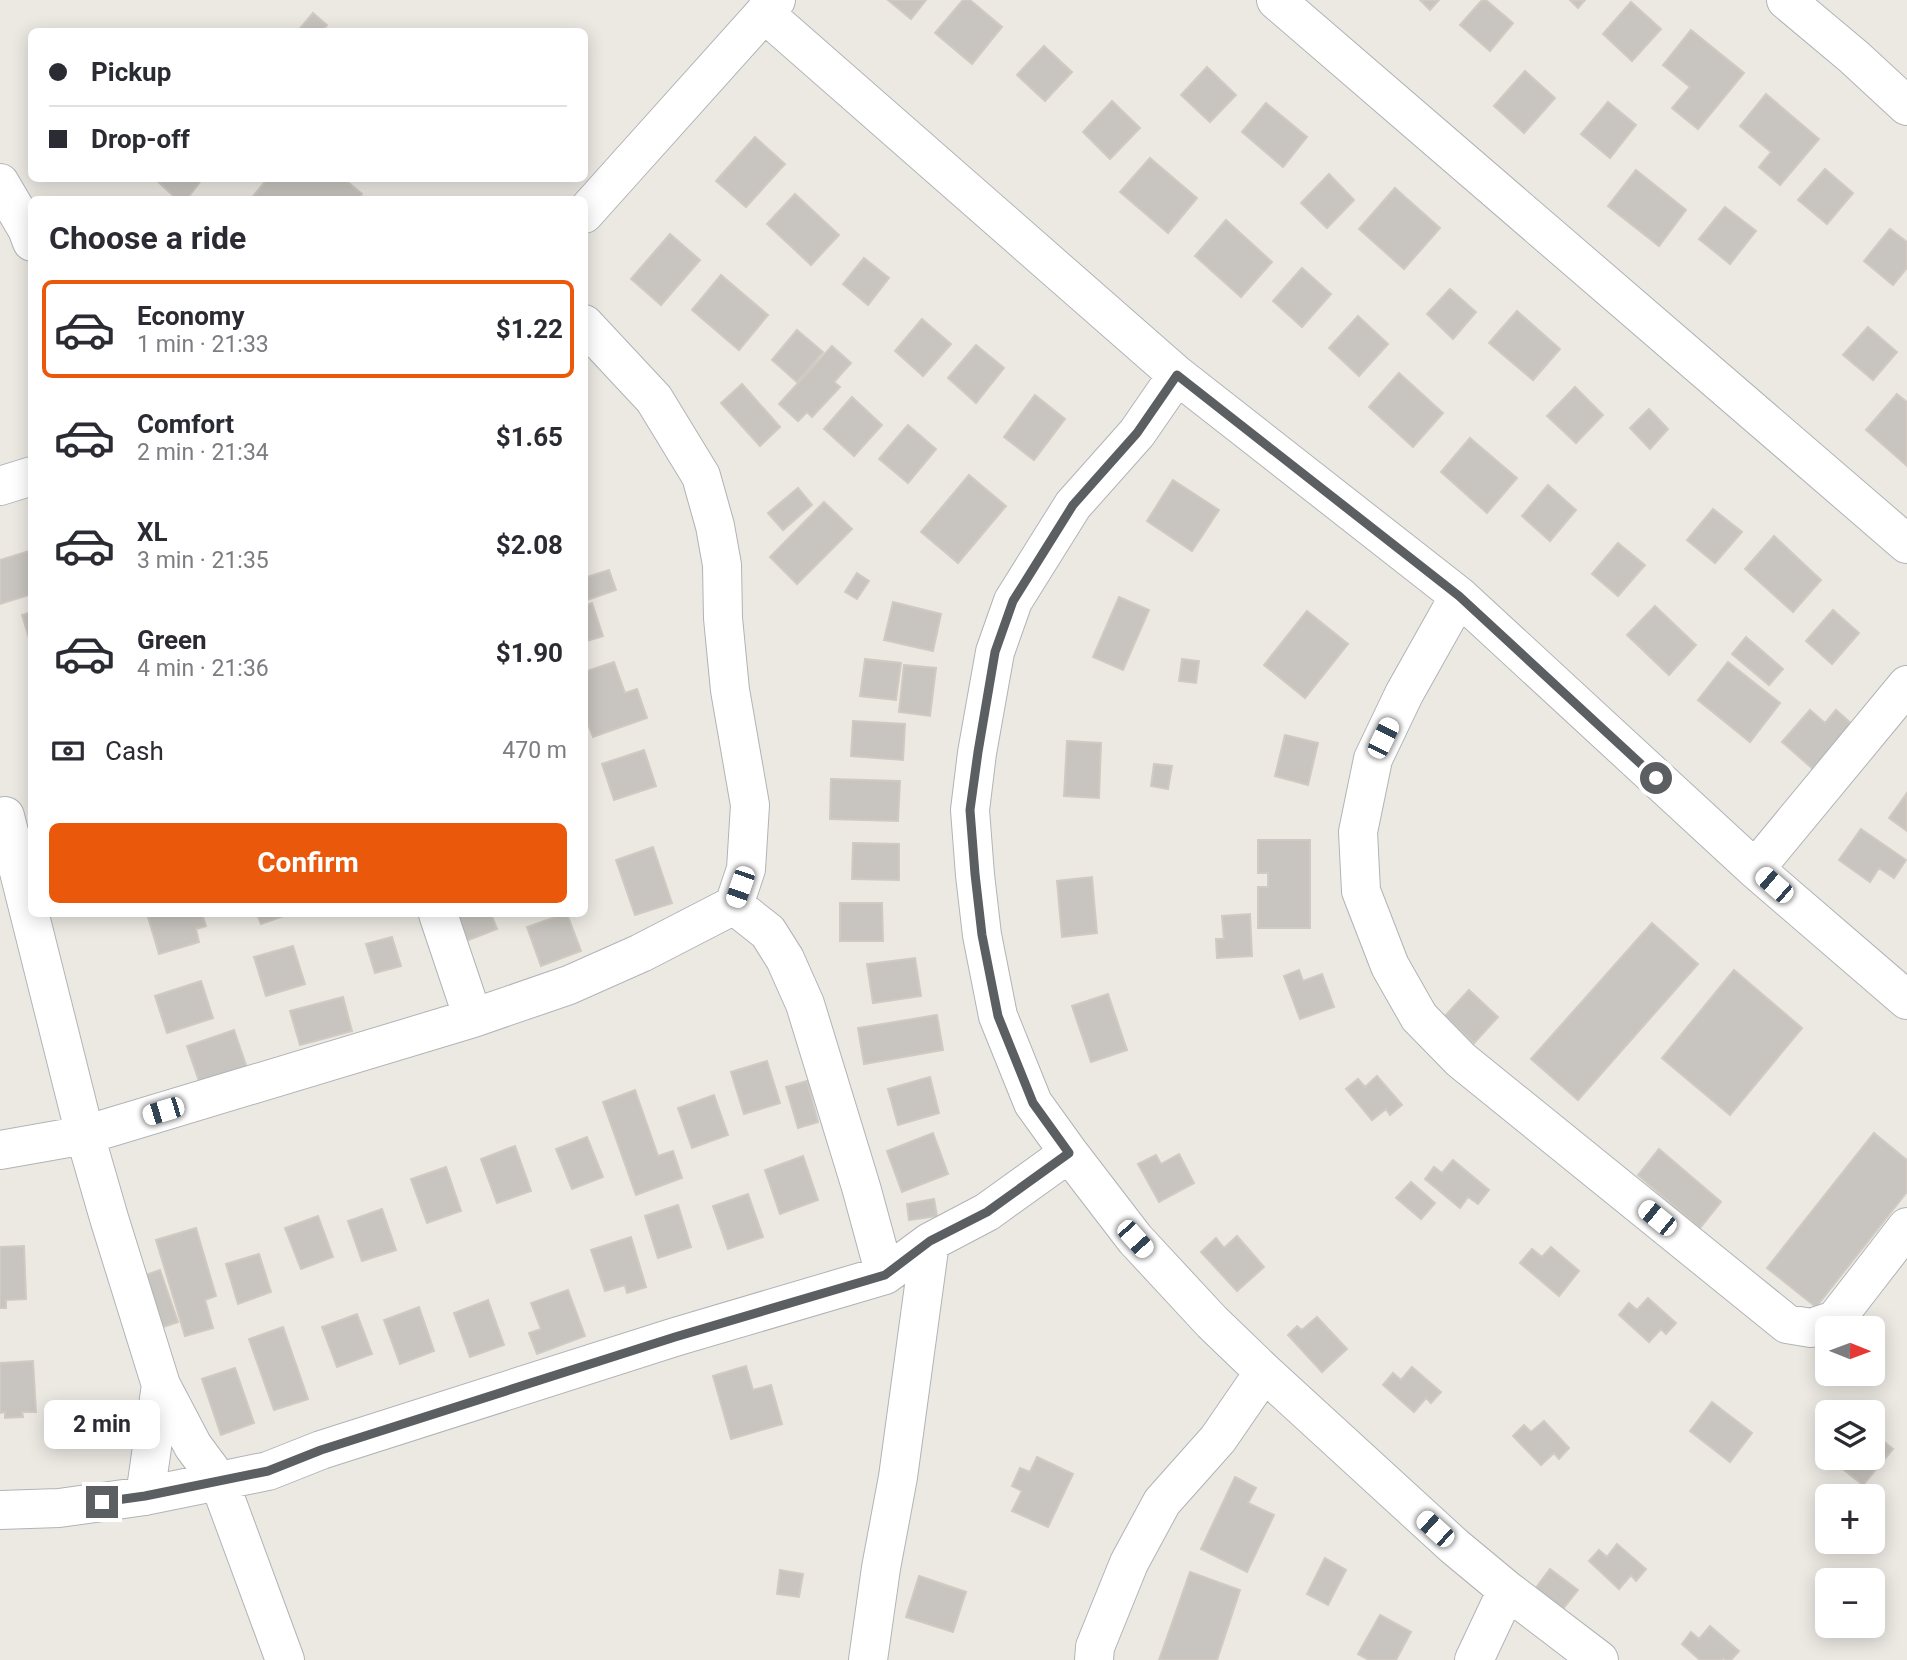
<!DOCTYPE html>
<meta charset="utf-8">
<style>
:root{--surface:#fff;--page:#f7f7f7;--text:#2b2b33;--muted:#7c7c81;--line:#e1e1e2;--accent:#ea580c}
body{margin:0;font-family:Roboto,sans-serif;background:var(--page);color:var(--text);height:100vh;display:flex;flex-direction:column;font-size:26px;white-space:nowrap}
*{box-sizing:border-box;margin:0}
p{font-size:23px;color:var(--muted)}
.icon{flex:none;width:38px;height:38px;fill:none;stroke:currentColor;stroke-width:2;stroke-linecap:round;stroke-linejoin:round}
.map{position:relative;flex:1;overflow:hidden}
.side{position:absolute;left:28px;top:196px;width:560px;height:721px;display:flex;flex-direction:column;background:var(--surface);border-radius:10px;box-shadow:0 4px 18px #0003}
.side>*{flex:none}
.banner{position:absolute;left:28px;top:28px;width:560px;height:154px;border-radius:10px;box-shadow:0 4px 18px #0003;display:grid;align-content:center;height:154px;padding:0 21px;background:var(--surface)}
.needle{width:46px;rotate:91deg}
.controls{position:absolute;left:1815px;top:1316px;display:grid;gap:14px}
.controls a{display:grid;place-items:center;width:70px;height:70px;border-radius:10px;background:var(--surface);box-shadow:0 4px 18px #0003;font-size:35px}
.end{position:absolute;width:32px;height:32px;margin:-16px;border:9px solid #5b5f62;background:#fff;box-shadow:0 0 0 4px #fff}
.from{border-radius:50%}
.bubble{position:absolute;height:49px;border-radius:10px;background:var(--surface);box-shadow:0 4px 18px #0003;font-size:23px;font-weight:700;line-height:49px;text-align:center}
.car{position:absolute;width:21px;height:42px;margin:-21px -10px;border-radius:9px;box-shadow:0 0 5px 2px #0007;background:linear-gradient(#fff 24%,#345 0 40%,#fff 0 76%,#345 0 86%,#fff 0)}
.banner b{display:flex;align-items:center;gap:24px;height:66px;font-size:26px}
.banner b+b{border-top:2px solid var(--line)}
.banner i{width:18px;height:18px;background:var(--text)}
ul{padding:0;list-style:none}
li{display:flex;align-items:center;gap:21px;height:98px;margin:0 14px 10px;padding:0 7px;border:4px solid transparent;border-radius:10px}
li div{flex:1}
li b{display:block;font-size:26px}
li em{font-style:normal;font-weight:700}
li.current{border-color:var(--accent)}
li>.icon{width:63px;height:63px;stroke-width:1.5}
h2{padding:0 21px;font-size:32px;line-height:84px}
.pay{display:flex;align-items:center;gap:18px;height:77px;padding:0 21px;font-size:26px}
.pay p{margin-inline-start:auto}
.action{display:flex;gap:14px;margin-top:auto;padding:14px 21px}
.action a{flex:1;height:80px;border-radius:10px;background:var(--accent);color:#fff;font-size:28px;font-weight:700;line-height:80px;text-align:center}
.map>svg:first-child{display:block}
.building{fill:#c8c4bf;stroke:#d0cac2;stroke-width:2}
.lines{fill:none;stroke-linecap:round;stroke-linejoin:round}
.minor-casing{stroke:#b0b4b7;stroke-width:40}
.minor{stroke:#fff;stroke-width:38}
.route{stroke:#5b5f62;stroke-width:9}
</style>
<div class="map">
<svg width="1907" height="1660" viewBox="0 0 1907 1660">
<rect width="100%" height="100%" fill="#ece9e3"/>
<path class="building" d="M888 0H926L911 19Z
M963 0H970L1002 27 972 64 935 33Z
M1420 0H1439L1430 10Z
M1482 0H1486L1513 23 1490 51 1460 25Z
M1570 0H1585L1578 8Z
M1631 2 1661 29 1632 61 1603 34Z
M313 13 327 25 321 32H297Z
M1691 30 1744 73 1698 129 1672 108 1690 87 1663 65Z
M1044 46 1072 72 1045 101 1017 75Z
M1207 67 1236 95 1210 122 1181 95Z
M1525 71 1555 98 1524 133 1494 106Z
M1766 94 1819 139 1780 185 1759 167 1771 152 1740 126Z
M1112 101 1140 128 1110 159 1083 132Z
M1608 102 1636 125 1610 158 1581 134Z
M1266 103 1307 137 1283 167 1242 132Z
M755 137 785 164 746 207 716 181Z
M1150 158 1197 198 1168 233 1120 192Z
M1825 169 1853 193 1827 224 1798 200Z
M1636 170 1686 210 1659 246 1608 206Z
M1329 174 1354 200 1327 228 1301 203Z
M154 178H203L186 200H178Z
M268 178H343L362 194 358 200H250Z
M1395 188 1440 228 1404 269 1359 229Z
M795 194 839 235 811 265 767 224Z
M1725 207 1756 231 1730 264 1699 239Z
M1226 220 1272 262 1241 297 1195 256Z
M1890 229 1907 242V268L1893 285 1864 261Z
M670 234 700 260 661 305 631 279Z
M864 258 889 278 868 305 843 284Z
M1302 268 1331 294 1302 327 1273 301Z
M721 275 768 315 739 350 692 310Z
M1450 289 1476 312 1453 339 1427 314Z
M1517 311 1560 349 1533 380 1489 343Z
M1358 316 1388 344 1359 376 1329 348Z
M922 319 951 344 923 376 895 351Z
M1868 327 1897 352 1873 380 1843 355Z
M797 330 823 352 797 382 772 360Z
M976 345 1004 368 976 403 948 378Z
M832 346 851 363 834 382 840 387 812 417 807 412 798 421 779 404Z
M1399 373 1443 413 1413 447 1369 407Z
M742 384 780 427 760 446 721 403Z
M1575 387 1603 415 1576 443 1547 416Z
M1897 394 1907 402V466L1866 430Z
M1035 395 1065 419 1034 460 1004 437Z
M852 397 882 425 854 456 824 429Z
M1649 409 1668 429 1650 449 1630 428Z
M908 425 936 449 908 483 879 459Z
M1470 438 1517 478 1487 513 1441 472Z
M969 475 1006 506 958 563 921 532Z
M1173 480 1219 510 1192 551 1147 521Z
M1548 485 1576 510 1550 541 1522 516Z
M798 488 812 505 783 530 768 513Z
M824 502 852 529 797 584 770 557Z
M1713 509 1742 532 1715 563 1687 540Z
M1774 536 1821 580 1793 612 1745 569Z
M1618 543 1645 565 1618 596 1592 574Z
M32 550V594L0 604V560Z
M609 570 616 590 584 601V578Z
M857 573 869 581 857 599 845 592Z
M1119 597 1149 610 1123 670 1093 657Z
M893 602 941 614 933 651 884 640Z
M592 603 603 636 584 642V606Z
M1655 606 1696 645 1669 675 1627 635Z
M1833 610 1859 633 1832 664 1806 641Z
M1307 611 1348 644 1305 698 1264 665Z
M32 612V648L22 615Z
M1746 637 1783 669 1769 685 1732 654Z
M865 659 901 663 896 700 860 696Z
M1182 659 1199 661 1196 683 1179 681Z
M614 662 625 693 637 689 647 718 593 737 584 714V672Z
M1728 662 1780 703 1750 742 1698 700Z
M904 665 936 668 930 716 899 712Z
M1810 710 1825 723 1836 710 1853 725 1813 769 1782 742Z
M853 721 905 724 903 760 851 756Z
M1285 735 1318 743 1308 785 1275 776Z
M1067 741 1101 743 1099 798 1064 796Z
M644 750 656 786 614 800 602 764Z
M1154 764 1172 766 1168 789 1151 786Z
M831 779 900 781 898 821 830 819Z
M1907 793V831L1889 818Z
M1861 829 1906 860 1894 878 1879 868 1870 882 1839 860Z
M1258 840H1310V928H1258V887H1268V873H1258Z
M853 843 899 844V880L852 879Z
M653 847 672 903 635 915 616 860Z
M1092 877 1097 933 1062 937 1057 881Z
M840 903H882L883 941H840Z
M161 914H202L206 926 196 929 199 942 159 954 148 917Z
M257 914H289L261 924Z
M451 914H491L497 929 461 943Z
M564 914H567L581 951 541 966 527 927Z
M1250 914 1252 956 1217 958 1216 939H1224L1222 916Z
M1652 923 1698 964 1578 1100 1531 1059Z
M392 937 401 966 375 973 366 944Z
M293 946 305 984 266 996 254 957Z
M915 958 921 996 873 1003 867 964Z
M1299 970 1303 981 1322 974 1334 1007 1300 1019 1284 976Z
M1734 970 1802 1028 1730 1115 1662 1058Z
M201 981 213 1018 167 1033 155 996Z
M1469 990 1498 1017 1474 1043 1445 1016Z
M1108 994 1127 1050 1091 1062 1072 1006Z
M343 997 352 1031 300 1045 290 1011Z
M937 1015 943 1050 864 1064 858 1028Z
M234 1030 248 1071 201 1087 187 1046Z
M767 1061 780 1103 744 1114 731 1072Z
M1377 1076 1402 1105 1390 1115 1386 1109 1372 1120 1346 1089 1358 1079 1365 1087Z
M930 1077 939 1113 898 1125 888 1089Z
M807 1081 818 1122 798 1128 786 1087Z
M635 1090 658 1156 673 1151 682 1178 636 1195 603 1102Z
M714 1095 728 1135 692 1148 678 1108Z
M933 1133 948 1174 902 1192 887 1151Z
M1874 1133 1907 1160V1192L1816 1307 1767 1268Z
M587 1137 603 1177 572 1189 556 1149Z
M515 1146 531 1191 497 1203 481 1159Z
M1659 1149 1721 1202 1700 1228 1638 1175Z
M1179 1154 1194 1183 1159 1202 1138 1164 1156 1155 1161 1164Z
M803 1156 818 1200 780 1214 765 1170Z
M1453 1160 1489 1190 1478 1204 1468 1197 1460 1208 1425 1179 1434 1167 1442 1173Z
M446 1167 461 1211 427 1223 411 1179Z
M1411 1182 1435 1203 1421 1219 1396 1198Z
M748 1194 763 1237 728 1249 713 1206Z
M934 1199 937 1216 909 1220 907 1204Z
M678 1205 691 1247 658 1258 645 1216Z
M382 1209 396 1250 362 1261 348 1221Z
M318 1216 333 1257 301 1269 285 1228Z
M196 1228 216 1296 205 1300 213 1328 185 1336 156 1240Z
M1237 1236 1264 1267 1237 1291 1201 1252 1216 1238 1224 1248Z
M631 1237 646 1287 627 1293 625 1285 605 1291 591 1250Z
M24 1246 26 1299 6 1300V1308H0V1247Z
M1551 1247 1579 1271 1559 1296 1520 1263 1532 1249 1542 1257Z
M259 1254 271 1292 238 1304 226 1264Z
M160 1270 178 1322 157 1329 140 1277Z
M568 1290 585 1336 537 1354 529 1333 541 1329 531 1303Z
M1648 1298 1676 1323 1666 1334 1661 1329 1649 1342 1619 1315 1629 1303 1637 1310Z
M488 1300 504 1345 470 1357 454 1313Z
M419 1307 434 1351 400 1364 384 1320Z
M357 1314 372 1354 337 1367 322 1327Z
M1317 1317 1347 1349 1322 1372 1288 1335 1297 1326 1302 1330Z
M283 1327 308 1399 274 1410 249 1339Z
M33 1361 36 1412H22L23 1417 5 1418V1412L0 1413V1363Z
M746 1366 753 1390 771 1385 782 1424 731 1439 713 1376Z
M1412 1367 1441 1392 1431 1403 1426 1398 1414 1412 1383 1385 1393 1373 1401 1380Z
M235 1368 254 1423 221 1435 202 1379Z
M1712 1402 1752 1433 1730 1462 1690 1431Z
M1544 1421 1569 1448 1559 1459 1554 1453 1541 1465 1513 1436 1524 1425 1531 1432Z
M1872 1432 1893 1449 1863 1485 1829 1458H1872Z
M1037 1457 1073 1474 1048 1527 1012 1511 1022 1491 1012 1486 1020 1468 1030 1472Z
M1235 1477 1256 1488 1248 1503 1274 1515 1247 1572 1201 1549Z
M1617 1544 1646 1569 1636 1581 1631 1575 1619 1589 1589 1561 1599 1550 1607 1557Z
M1325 1558 1346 1570 1328 1605 1307 1594Z
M1550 1569 1578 1590 1562 1610 1535 1589Z
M780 1570 803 1574 799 1597 777 1594Z
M1190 1572 1240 1590 1217 1660H1159Z
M919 1576 966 1592 953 1632 906 1617Z
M1380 1615 1411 1632 1396 1660H1369L1358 1654Z
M1710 1626 1739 1651 1731 1660H1726L1723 1658 1721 1660H1700L1682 1644 1691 1632 1699 1639Z"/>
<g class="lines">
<g class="minor-casing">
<path id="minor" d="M1276 0 1907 544
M1786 0 1854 57 1907 106
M764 13 1177 375 1459 596 1755 869 1907 1000
M0 183 27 229 32 242
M584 214 776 0
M1177 375 1137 433 1073 505 1013 601 995 652 977 753 970 810 975 875 982 935 998 1016 1033 1103 1069 1153 1135 1239 1212 1322 1264 1372 1454 1546 1507 1590 1599 1660
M0 486 32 476
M1459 596 1404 694 1373 759 1358 832 1361 891 1390 966 1419 1017 1461 1060 1787 1324 1811 1328 1835 1320 1907 1227
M5 816 85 1135 109 1218 161 1385 193 1446 219 1481 268 1471 321 1450 675 1337 885 1275 930 1242 987 1212 1069 1153
M1755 869 1907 685
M734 905 768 932 785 959 805 1004 861 1187 885 1275
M438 914 473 1018
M0 1150 85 1135 473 1018 569 985 641 953 734 905 746 869 750 805 730 690 723 618 722 565 715 526 701 476 654 399 584 324
M145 1496 161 1385
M0 1510 59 1508 145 1496 219 1481 285 1660
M868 1660 881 1568 898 1477 930 1242
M1094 1660 1095 1647 1129 1563 1162 1502 1218 1439 1264 1372
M1474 1660 1507 1590"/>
</g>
<use href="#minor" class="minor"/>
</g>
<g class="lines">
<path class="route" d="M102 1502 145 1496 268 1471 321 1450 675 1337 885 1275 930 1241 987 1212 1069 1153 1033 1103 998 1016 982 935 975 874 970 810 978 752 995 652 1013 601 1073 505 1137 433 1177 375 1459 596 1656 778"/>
</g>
</svg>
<div class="controls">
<a><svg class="needle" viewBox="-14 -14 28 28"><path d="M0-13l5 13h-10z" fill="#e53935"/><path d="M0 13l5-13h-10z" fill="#7c7c81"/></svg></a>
<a><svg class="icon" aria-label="layers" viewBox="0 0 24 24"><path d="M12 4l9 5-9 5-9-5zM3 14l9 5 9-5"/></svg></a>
<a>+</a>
<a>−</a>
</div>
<i class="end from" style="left:1656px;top:778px"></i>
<i class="end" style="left:102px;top:1502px"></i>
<div class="bubble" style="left:44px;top:1400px;width:116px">2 min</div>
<i class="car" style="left:1383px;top:738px;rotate:26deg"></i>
<i class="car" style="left:1774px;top:885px;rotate:311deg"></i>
<i class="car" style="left:740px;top:887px;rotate:199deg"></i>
<i class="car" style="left:163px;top:1111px;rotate:253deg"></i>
<i class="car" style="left:1657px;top:1218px;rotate:309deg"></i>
<i class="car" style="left:1135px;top:1239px;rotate:138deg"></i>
<i class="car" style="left:1435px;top:1529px;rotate:312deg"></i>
<div class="banner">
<b><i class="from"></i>Pickup</b>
<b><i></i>Drop-off</b>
</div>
<section class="side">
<h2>Choose a ride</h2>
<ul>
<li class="current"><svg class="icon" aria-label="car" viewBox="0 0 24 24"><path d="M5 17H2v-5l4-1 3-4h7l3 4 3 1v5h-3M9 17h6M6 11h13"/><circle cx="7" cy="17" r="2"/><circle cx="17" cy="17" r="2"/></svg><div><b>Economy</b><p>1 min · 21:33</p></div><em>$1.22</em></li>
<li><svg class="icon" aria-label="car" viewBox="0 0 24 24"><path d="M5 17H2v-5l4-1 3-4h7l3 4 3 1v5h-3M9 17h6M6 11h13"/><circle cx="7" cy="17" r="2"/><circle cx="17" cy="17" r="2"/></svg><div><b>Comfort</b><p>2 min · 21:34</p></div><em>$1.65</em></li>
<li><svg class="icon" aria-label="car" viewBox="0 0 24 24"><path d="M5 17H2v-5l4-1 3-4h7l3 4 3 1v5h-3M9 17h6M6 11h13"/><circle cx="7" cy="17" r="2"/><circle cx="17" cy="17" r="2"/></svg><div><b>XL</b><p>3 min · 21:35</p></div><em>$2.08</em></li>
<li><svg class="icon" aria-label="car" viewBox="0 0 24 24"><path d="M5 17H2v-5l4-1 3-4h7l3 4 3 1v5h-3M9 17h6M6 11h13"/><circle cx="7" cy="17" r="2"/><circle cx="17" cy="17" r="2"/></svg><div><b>Green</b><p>4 min · 21:36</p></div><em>$1.90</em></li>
</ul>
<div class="pay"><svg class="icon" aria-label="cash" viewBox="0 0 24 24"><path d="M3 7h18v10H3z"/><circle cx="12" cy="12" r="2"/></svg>Cash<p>470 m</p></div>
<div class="action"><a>Confirm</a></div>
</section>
</div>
